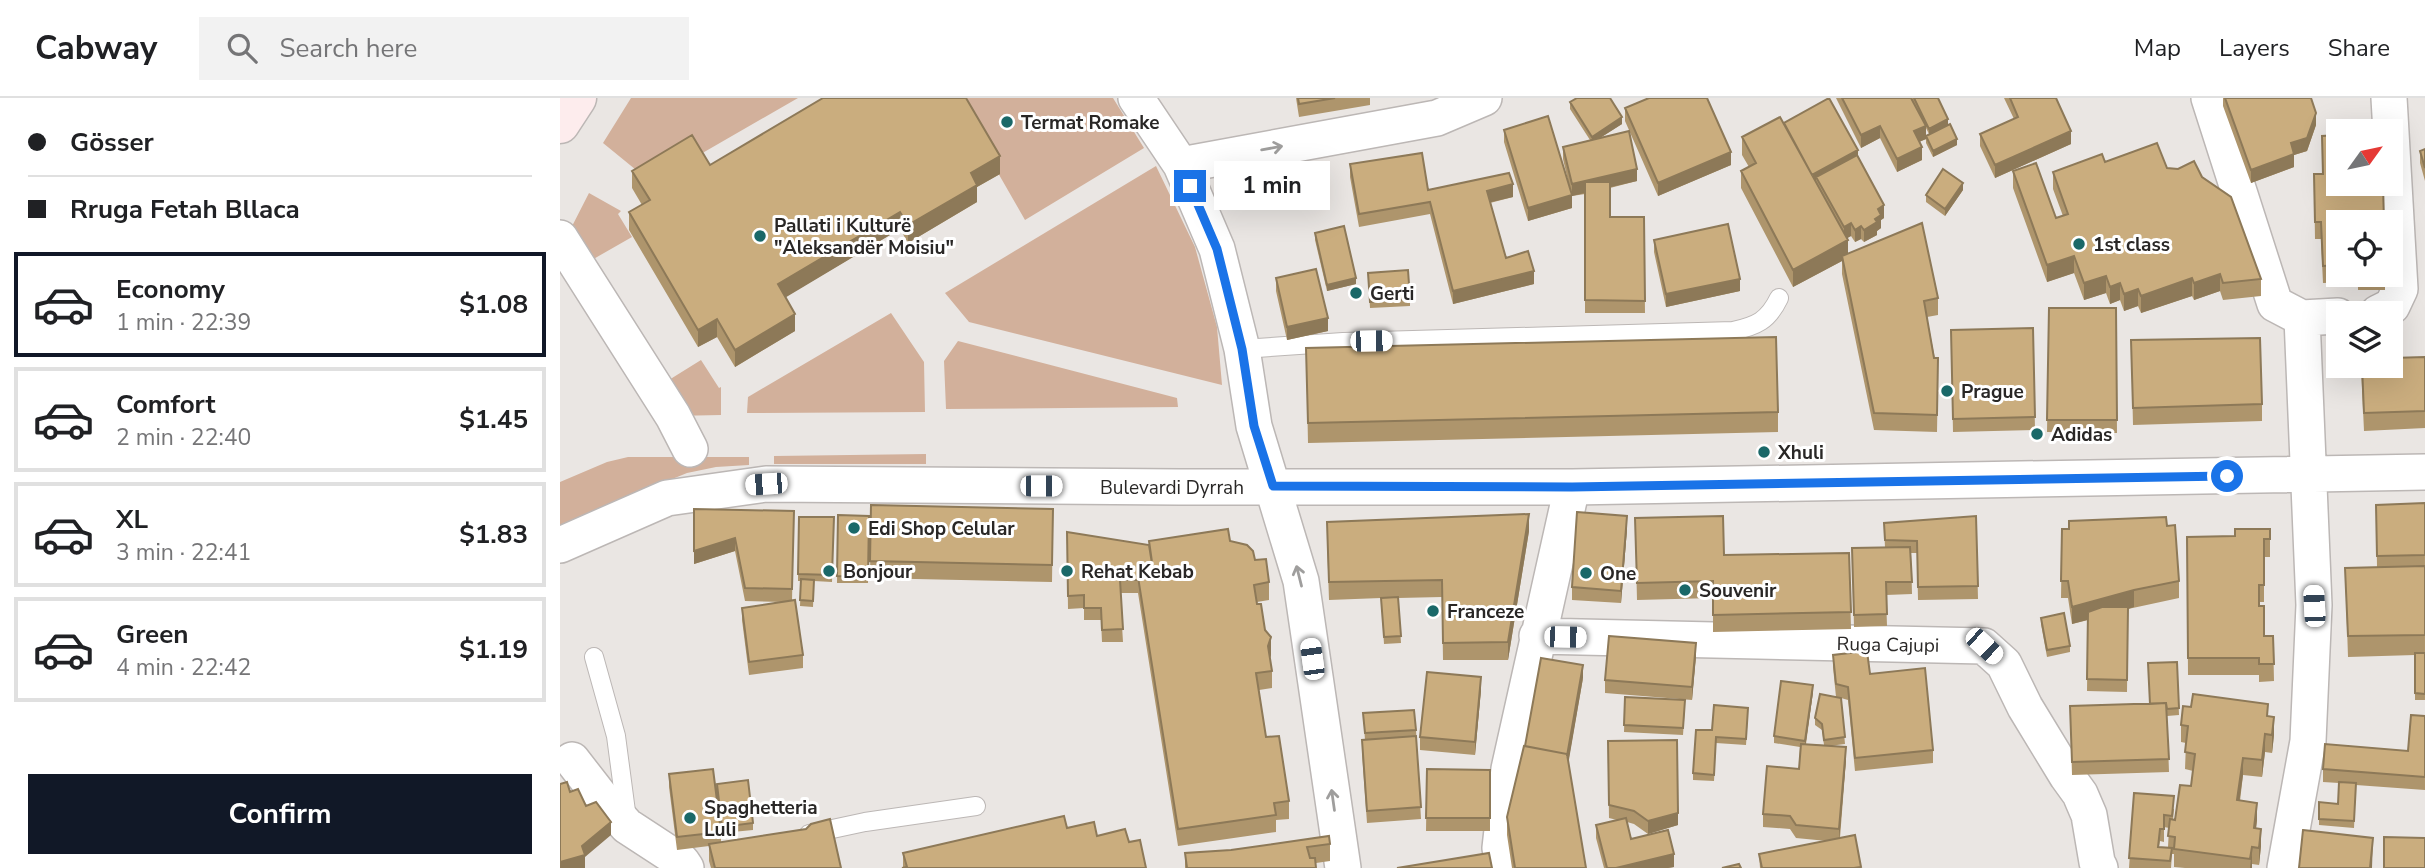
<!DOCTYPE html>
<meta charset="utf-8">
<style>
:root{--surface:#fff;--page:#f2f2f2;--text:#202124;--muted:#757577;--line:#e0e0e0;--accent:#111827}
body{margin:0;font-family:"Nunito Sans",sans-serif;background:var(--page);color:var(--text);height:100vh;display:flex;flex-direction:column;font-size:26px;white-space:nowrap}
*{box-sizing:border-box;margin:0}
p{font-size:23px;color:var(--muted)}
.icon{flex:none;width:38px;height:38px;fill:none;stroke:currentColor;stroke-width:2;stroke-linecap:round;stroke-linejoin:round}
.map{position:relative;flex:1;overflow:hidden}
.sheet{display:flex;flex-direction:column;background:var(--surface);width:560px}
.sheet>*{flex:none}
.top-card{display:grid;align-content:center;height:154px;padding:0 28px;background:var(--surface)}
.needle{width:46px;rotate:57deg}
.tools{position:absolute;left:1766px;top:21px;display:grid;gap:14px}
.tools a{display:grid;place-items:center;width:77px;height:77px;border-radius:0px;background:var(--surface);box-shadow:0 7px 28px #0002;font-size:35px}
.end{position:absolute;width:32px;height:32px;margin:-16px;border:9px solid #1a73e8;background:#fff;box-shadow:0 0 0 4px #fff}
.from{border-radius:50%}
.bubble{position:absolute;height:49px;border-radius:0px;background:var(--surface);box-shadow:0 7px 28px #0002;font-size:23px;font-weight:700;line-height:49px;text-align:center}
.car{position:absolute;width:21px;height:42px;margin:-21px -10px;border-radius:9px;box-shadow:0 0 5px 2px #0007;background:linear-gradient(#fff 24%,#345 0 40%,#fff 0 76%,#345 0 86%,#fff 0)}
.top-card b{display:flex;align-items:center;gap:24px;height:66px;font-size:26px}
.top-card b+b{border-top:2px solid var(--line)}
.top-card i{width:18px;height:18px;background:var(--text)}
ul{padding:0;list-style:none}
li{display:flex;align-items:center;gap:21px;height:105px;margin:0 14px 10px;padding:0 14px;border:4px solid var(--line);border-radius:0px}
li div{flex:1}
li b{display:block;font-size:26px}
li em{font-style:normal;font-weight:700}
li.on{border-color:var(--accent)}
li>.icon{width:63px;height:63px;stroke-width:1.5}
.button{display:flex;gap:14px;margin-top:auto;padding:14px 28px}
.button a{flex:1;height:80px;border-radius:0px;background:var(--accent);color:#fff;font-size:28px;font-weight:700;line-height:80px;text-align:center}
header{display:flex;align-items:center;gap:42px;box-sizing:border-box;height:98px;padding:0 35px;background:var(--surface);border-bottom:2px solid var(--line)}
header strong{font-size:33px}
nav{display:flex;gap:38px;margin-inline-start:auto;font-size:24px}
.search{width:490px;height:63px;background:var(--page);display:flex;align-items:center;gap:18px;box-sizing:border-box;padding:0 24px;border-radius:0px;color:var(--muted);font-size:26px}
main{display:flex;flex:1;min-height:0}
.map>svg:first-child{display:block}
.green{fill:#d2b09b}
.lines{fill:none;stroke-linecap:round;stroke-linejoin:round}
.lane-casing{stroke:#bcb7b5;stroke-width:20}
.street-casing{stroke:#bcb7b5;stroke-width:38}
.secondary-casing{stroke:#bcb7b5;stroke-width:41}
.lane{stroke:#fff;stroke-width:18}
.street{stroke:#fff;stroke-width:35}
.secondary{stroke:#fdeced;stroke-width:38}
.wall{fill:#ae956c;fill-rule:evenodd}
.shaded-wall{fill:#8d7958}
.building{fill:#caad7e;stroke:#8d7958;stroke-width:2}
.oneway{stroke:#9f9e9d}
.route{stroke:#1a73e8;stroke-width:9}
.poi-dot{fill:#1a6868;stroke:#fff;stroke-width:2.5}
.labels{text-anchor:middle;stroke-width:6;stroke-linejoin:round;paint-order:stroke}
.poi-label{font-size:19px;font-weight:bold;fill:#292726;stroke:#fff;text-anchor:start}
.street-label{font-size:19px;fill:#292726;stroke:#fff}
</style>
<header>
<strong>Cabway</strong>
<div class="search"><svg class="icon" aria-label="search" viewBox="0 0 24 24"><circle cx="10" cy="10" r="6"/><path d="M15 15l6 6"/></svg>Search here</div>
<nav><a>Map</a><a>Layers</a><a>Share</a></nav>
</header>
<main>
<section class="sheet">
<div class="top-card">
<b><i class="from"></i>Gösser</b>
<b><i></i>Rruga Fetah Bllaca</b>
</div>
<ul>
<li class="on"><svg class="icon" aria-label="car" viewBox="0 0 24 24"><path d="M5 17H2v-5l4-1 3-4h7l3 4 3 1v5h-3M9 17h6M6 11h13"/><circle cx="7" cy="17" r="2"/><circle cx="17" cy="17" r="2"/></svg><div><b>Economy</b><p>1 min · 22:39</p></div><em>$1.08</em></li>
<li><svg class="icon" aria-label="car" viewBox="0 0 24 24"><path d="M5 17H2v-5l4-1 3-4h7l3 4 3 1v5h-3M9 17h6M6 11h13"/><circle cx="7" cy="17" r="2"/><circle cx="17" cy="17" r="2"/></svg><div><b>Comfort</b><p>2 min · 22:40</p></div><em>$1.45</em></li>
<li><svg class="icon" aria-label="car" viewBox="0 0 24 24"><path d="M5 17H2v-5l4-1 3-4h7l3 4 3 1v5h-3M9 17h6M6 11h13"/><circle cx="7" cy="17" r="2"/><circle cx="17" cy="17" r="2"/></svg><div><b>XL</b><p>3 min · 22:41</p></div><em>$1.83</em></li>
<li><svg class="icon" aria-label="car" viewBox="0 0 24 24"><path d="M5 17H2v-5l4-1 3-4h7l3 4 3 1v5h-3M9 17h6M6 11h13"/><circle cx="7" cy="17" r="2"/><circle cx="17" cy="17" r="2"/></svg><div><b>Green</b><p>4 min · 22:42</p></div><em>$1.19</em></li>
</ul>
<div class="button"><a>Confirm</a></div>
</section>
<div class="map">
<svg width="1865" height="770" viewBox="0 0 1865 770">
<rect width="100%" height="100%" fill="#eae6e3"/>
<path class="green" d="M71 0H238L139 57 81 76 43 45Z
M395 0H553L584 50 465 122Z
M596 68 635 149 657 229 662 287 409 224 385 195Z
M29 95 61 113 58 116 72 139 23 167 6 140Z
M331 215 364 264 365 314 187 315 188 299Z
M398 243 617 300 618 309 386 311 384 263Z
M141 262 159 290 161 289V317L113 318 96 290Z
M366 356V366H214V358Z
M68 359H189V367L156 369 127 375 0 427V384L47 364Z"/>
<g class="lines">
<g class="lane-casing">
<path id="lane" d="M682 251 783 244 1173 233C1196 228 1208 223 1219 200
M34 559 56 638 67 721
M249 736 305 724 416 708"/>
</g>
<g class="street-casing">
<path id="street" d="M576 0 621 67 657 151 682 251 694 328 741 483 783 770
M1649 0 1715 206 1742 220 1754 507 1748 643 1725 770
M621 67 877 20 924 0
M0 140 113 318 130 351
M1818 215 1832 208 1840 191 1829 0
M1742 220 1778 218
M0 447 107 400 206 386 619 389H1012L1865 374
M977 538 1424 548 1444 566 1465 609 1507 678 1520 696 1529 717 1537 764 1540 770
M12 662 40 698 67 728 122 764 126 770
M944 770 940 750 949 671 1012 389"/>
</g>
<g class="secondary-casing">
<path id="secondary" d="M0 26 17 0"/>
</g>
<use href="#lane" class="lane"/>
<use href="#street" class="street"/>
<use href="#secondary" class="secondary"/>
</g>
<path class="wall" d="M736 0H810V7L739 19Z
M1276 0H1351L1352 2V0H1378L1388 27 1397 47 1373 59 1366 45V38L1369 36 1366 30V41L1359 44 1362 62 1337 74 1320 40 1301 50Z
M1444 0H1496L1511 46 1435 80 1420 48V36L1454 21Z
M1663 0H1751L1756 27 1747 53 1734 57V69L1691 85 1663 8Z
M1010 4 1062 26 1040 40 1077 83 1050 90V119H1084L1085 215H1025V96L1012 98V110L968 123 944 44V32L1009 87 1003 61V49L1030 42 1010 11Z
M1065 10 1171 67 1098 98 1065 23Z
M1224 25 1298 58 1324 120 1321 122V130L1317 133V137L1304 144 1301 141 1295 144 1291 138 1287 140 1288 156 1378 200V217L1367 219 1378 277 1377 334 1314 332 1282 176V163L1233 189 1181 90V73L1189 69 1182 57V39Z
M1865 51V83L1860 65V53Z
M1545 64 1607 70 1642 79 1701 181V198L1663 202 1660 193 1634 202 1632 198 1581 215 1578 208 1564 213 1560 202 1550 206 1546 195 1524 202 1514 175 1487 184 1453 90V73L1496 120 1503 118 1493 91V74Z
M790 66 868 92 953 99 930 105 946 160 974 186 893 206 870 116 799 129 790 79Z
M150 67 440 76 417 89V104L348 145 340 131 225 199 235 233 175 269 157 239 138 249 69 132V114L82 107 72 90V73Z
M1754 76 1778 124V177H1825V192H1798V184L1763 185 1761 141H1755Z
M1403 92 1385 118 1366 104V97Z
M755 135 796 186 767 193 755 142Z
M1094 142 1180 193 1106 209 1094 154Z
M808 175 850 201V208L810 210Z
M716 180 768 233 727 242 716 193Z
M1489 210H1556L1557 335 1487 334Z
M1473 230 1475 332 1393 334 1391 232Z
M1571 242 1702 306V323L1573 327Z
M746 250 1218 314V334L748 345Z
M1865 259V330L1804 333 1801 268H1830L1832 260Z
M1865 405V602H1855V557L1788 559 1785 470 1817 469 1816 407Z
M311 407 493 411 492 484 310 480Z
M134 411 234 413 232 503 243 557V570L189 577 182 522V510L224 504 185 503 175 453 134 466Z
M278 417 309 418 308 485H277Z
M1416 418 1418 501 1358 502 1357 455H1351L1352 496 1326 497 1327 528 1294 529 1292 450H1325L1324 425Z
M239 419H274L272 484 254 483 253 509 240 508 241 483H238Z
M1075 420 1164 457 1289 455 1291 531 1153 534V500L1077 502Z
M1607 428 1619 483V500L1568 511 1567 594 1527 593 1528 522 1512 526 1508 500H1501L1502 431Z
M1067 431 1061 505 1012 502V489Z
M1710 431V459H1704V504H1699L1704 538H1713L1714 583 1699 584V577H1628L1627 439 1675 438Z
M969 433 948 562H883L882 499 838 500 841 545 824 546 821 500 769 502 767 442Z
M507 434 589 447V443H670L695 462 709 484V502L697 504 705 532 711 557 710 560 712 573V590L699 592 706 639 729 703V721L716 722V734L618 748 578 495H560L563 544H542L541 522H524V510L508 511Z
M1481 520 1510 548V554L1487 559 1481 526Z
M1273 557 1310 576 1373 652V665L1295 673 1288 602 1281 600 1285 646 1269 648 1286 662 1280 740 1295 737 1301 770H1200L1199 756 1267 743 1236 740 1230 731 1203 729V716L1239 671 1240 649 1214 645V638L1253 594 1246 646 1264 647 1262 632 1255 627V620L1276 599 1273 569Z
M1136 558 1132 602 1045 595V582Z
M1617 564 1619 617 1607 618 1609 674 1512 677 1510 608 1589 606Z
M1023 580 1008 665 1026 770H952L947 737V719Z
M921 592 915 657 860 652V639Z
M1065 599 1125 609 1123 637 1064 634Z
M803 615 856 632 861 721 807 725 802 655V642H805Z
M1188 616 1186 647 1156 645 1154 683 1133 682V675L1152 632Z
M1708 618 1714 637 1712 655 1705 654 1702 679 1683 677 1680 703 1697 722 1696 730 1701 748 1699 767 1692 766V770H1625L1614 769V756H1612L1611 770H1569L1574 695 1614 711 1613 722H1615L1631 688 1633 673 1625 671 1626 645 1621 644V627ZM1604 729 1609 730 1608 749H1599L1600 743 1604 744Z
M1865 618V692L1796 687 1794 730 1759 727V704L1778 706 1779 685 1763 684V671L1848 653Z
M1048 643 1118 727 1088 736 1074 726 1067 724 1071 741 1114 769 1108 770H1044L1036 740V727L1057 722 1049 720Z
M867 671 930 672V733H866Z
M109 676 161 734V744L281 770H151L149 763V748L117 752 109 689Z
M157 686 193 725V732L162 735Z
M507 730 569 744 343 770V755Z
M770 746V763L756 765V770H625V755Z"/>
<path class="shaded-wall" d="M1756 15V27L1747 53 1734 57V69L1691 85V72L1731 45Z
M1062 19V26L1032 45V39Z
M1388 21V28L1369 37V31Z
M1320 28V40L1301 50V37Z
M1366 28V41L1354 46V33Z
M1511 33V46L1435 80V67Z
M1397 41V47L1373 59V53Z
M1362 49V62L1337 74V61Z
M1298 52V64L1256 79V87L1252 77Z
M1171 54V67L1098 98V85Z
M440 58V76L417 89V104L348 145V127L411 75Z
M1077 71V83L1012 98V110L968 123V110L1012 97V86Z
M1403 85V92L1385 118V111Z
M953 86V99L927 105V93Z
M1324 107V120L1321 122V130L1317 133V137L1304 144V132L1318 111Z
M340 114V131L218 204V186Z
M1291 125V138L1284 142V129Z
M1301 128V141L1295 144V132Z
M1288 142V159L1282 158V163L1233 189V172Z
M1514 158V175L1487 184V167Z
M974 173V186L893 206V193Z
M1660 176V193L1634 202V185Z
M1546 178V195L1524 202V185Z
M796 180V186L767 193V187Z
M1632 180V198L1581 215V198Z
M1180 181V193L1106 209V196Z
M1560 185V202L1550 206V189Z
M1578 191V208L1564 213V196Z
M235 216V233L175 269V252Z
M768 220V233L727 242V229Z
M157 221V239L138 249V232Z
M969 416V433L948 562V544Z
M1067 418V431L1061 505V493Z
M175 440V453L134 466V453Z
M1574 492V509L1568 511 1567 594 1568 511 1512 526V509Z
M711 539V557L708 566V548Z
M1136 545V558L1132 602V589Z
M1023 567V580L1007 673V661Z
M921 579V592L915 657V644Z
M1253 587V594L1245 650V643Z
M1714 619V637L1712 655V637Z
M1705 636V654L1702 679V662Z
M1286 649V662L1279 744V731Z
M1683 660V677L1677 720V702Z
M1697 705V722L1694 747V730Z
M1118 715V727L1088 736V723Z
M51 724V737L25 759V770H0V764L22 748Z
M1701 731V748L1699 767V750Z
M1813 740 1812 770H1810Z
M1692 749V770H1690Z
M1114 756V769L1108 770H1056Z"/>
<path class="building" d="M263 0H406L440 58 411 75 417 87 348 127 340 114 218 186 235 216 175 252 157 221 138 232 69 114 90 102 72 73 132 37 150 67Z
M738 0H775L739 6Z
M1017 0H1050L1062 19 1032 39 1010 4Z
M1089 0H1147L1171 54 1098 85 1065 10Z
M1269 0 1298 52 1252 77 1224 25Z
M1282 0H1351L1366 28 1354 33 1362 49 1337 61 1320 28 1301 37Z
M1354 0H1378L1388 21 1369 31Z
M1450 0H1496L1511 33 1435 67 1420 36 1458 19Z
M1665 0H1751L1756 15 1747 40 1731 45 1734 56 1691 72Z
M988 18 1012 97 968 110 944 32Z
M1220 19 1288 142 1233 172 1181 73 1196 65 1182 39Z
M1390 26 1397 41 1373 53 1366 38Z
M1797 27H1821V33H1797Z
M1069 33 1077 71 1012 86 1003 49Z
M1778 37V86H1823L1824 124H1778V167L1763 168 1761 124H1755L1754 76H1763L1762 38Z
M1597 45 1607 70 1618 71 1634 63 1642 79 1671 99 1701 181 1663 185 1660 176 1634 185 1632 180 1581 198 1578 191 1564 196 1560 185 1550 189 1546 178 1524 185 1514 158 1487 167 1453 73 1476 65 1496 120 1508 116 1493 74 1542 56 1545 64Z
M1865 51V70L1860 53Z
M862 55 868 92 949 75 953 86 927 93 946 160 968 153 974 173 893 193 870 104 799 116 790 66Z
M1297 57 1324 107 1318 111 1321 117 1315 121 1317 124 1304 132 1301 128 1295 132 1291 125 1284 129 1256 79Z
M1383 71 1403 85 1385 111 1366 97Z
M1025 84H1050V119H1084L1085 203 1025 202Z
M1362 125 1378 200 1364 203 1374 260H1378L1377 317 1314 315 1282 158Z
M1168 126 1180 181 1106 196 1094 142Z
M784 128 796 180 767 187 755 135Z
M756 171 768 220 727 229 716 180Z
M848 172 850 201 810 204 808 175Z
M1489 210H1556L1557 322H1487Z
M1473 230 1475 319 1393 321 1391 232Z
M1216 239 1218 314 748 325 746 250Z
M1700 240 1702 306 1573 310 1571 242Z
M1830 250H1832V260L1865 259V313L1804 315 1802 268H1830Z
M1865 405V457L1817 458 1816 407Z
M311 407 493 411 492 467 310 463Z
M134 411 234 413 232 491 185 490 175 440 134 453Z
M1017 414 1067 418 1061 493 1012 489Z
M969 416 948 544 883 545 882 482 769 484 767 424Z
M278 417 309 418 308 479 277 478Z
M1163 418 1164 457 1289 455 1291 514 1153 517V483L1077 485 1075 420Z
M1416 418 1418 488 1358 489 1357 443 1325 442 1324 425Z
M239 419H274L272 477 238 476Z
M1606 419 1607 428 1615 427 1619 483 1574 492 1512 509 1508 483H1501L1502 431H1509V423Z
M668 431 670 443 687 447 693 453 695 462 706 461 709 484 694 487 697 506H701L705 532 711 539 708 548 712 573 696 575 706 639 719 638 729 703 714 705 716 717 618 731 578 479 594 478 589 443Z
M1675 431H1710V441H1704V487H1699V508H1704V538H1713L1714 566H1699V560H1628L1627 439 1675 438Z
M507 434 589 447 594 478 578 479V482H560L563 531 542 532 541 510H524V497L508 498Z
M1350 449 1352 484H1326L1327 516 1294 517 1292 450Z
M1865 468V537L1788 538 1785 470Z
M241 481 254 482 253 503 240 502Z
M838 499 841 538 824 539 821 500Z
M235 502 243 557 189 564 182 510Z
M1542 509H1568L1567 582 1527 581 1528 514Z
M1504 515 1510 548 1487 552 1481 520Z
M1049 538 1136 545 1132 589 1045 582Z
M1307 553 1310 576 1365 570 1373 652 1295 660 1288 589 1276 586 1273 557Z
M1855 555H1865V596L1855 595Z
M981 560 1023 567 1007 658V656L965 648Z
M1617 564 1619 610 1607 611 1606 605 1590 606 1588 565Z
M867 574 921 579 915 644 860 639Z
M1221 583 1253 587 1245 643 1214 638Z
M1260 596 1281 600 1285 639 1264 642 1262 626 1255 620Z
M1633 596 1708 606 1707 618 1714 619 1712 637 1705 636 1702 662 1683 660 1677 702 1697 705 1694 730 1701 731 1699 750 1692 749 1690 761 1614 751 1615 739 1608 738 1610 721 1615 722 1620 687 1631 688 1635 656 1625 654 1628 628 1621 627 1623 608 1631 609Z
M1065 599 1125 602 1123 630 1064 627Z
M1606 605 1609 661 1512 664 1510 608Z
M1154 607 1188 610 1186 641 1156 639 1154 677 1133 675 1136 632H1152Z
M854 612 856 632 805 635 803 615Z
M1851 617 1865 618V679L1763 671 1765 646 1848 653Z
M856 638 861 709 807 713 802 642Z
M1117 642 1118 715 1088 723 1074 713 1049 707 1048 643Z
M1241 646 1286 649 1279 731 1236 727 1230 718 1203 716 1207 668 1239 671Z
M964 648 1007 656 1026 770H955L947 719Z
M153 671 161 734 117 739 109 676Z
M867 671 930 672V720H866Z
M188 682 193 725 162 729 157 686Z
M7 684 10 694 18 691 26 708 36 704 51 724 22 748 25 757 0 764V686Z
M1779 684 1796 685 1794 723 1759 721V704L1778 706Z
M1574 695 1614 698 1612 718 1604 717V731H1600L1598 749 1612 750 1610 763 1569 760Z
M504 718 507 730 534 724 537 738 565 731 569 744 580 742 586 770H342L347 769 343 755Z
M1066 720 1071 741 1108 732 1114 756 1056 770H1047L1036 727Z
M270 721 281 770H155L149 746 246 731 251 726Z
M1743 732 1813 740 1810 770H1739Z
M1295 737 1301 769 1294 770H1202L1199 756Z
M769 738 770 746 747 749 750 760H755L756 770H627L625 755 671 752Z
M1824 739 1865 740V770H1824Z
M929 755 932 770H837Z
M1179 766 1181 770H1162Z"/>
<defs><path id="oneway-shaft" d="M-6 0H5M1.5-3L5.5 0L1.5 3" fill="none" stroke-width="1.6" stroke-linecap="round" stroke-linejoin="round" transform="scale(1.75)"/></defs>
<g class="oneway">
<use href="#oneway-shaft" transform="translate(712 50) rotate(-10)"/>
<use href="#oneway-shaft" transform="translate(739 478) rotate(-104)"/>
<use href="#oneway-shaft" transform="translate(773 702) rotate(-98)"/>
</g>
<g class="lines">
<path class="route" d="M630 88 657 151 682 251 694 328 713 388 1012 389 1667 378"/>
</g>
<g class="poi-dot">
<circle cx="447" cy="24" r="7"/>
<circle cx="200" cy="138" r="7"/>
<circle cx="1519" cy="146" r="7"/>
<circle cx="796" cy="195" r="7"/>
<circle cx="1387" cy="293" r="7"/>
<circle cx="1477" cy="336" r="7"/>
<circle cx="1204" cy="354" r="7"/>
<circle cx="294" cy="430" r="7"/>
<circle cx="269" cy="473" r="7"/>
<circle cx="507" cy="473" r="7"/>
<circle cx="1026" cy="475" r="7"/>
<circle cx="1125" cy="492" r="7"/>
<circle cx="873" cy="513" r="7"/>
<circle cx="130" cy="720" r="7"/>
</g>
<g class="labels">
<g class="poi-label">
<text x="461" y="31">Termat Romake</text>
<text x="214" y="134">Pallati i Kulturë<tspan x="214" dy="22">"Aleksandër Moisiu"</tspan></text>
<text x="1533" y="153">1st class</text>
<text x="810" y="202">Gerti</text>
<text x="1401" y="300">Prague</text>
<text x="1491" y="343">Adidas</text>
<text x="1218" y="361">Xhuli</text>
<text x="308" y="437">Edi Shop Celular</text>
<text x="283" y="480">Bonjour</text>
<text x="521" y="480">Rehat Kebab</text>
<text x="1040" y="482">One</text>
<text x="1139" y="499">Souvenir</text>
<text x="887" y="520">Franceze</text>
<text x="144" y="716">Spaghetteria<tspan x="144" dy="22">Luli</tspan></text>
</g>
<g class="street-label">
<text x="612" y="396">Bulevardi Dyrrah</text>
<text transform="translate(1328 546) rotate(1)" y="7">Ruga Cajupi</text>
</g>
</g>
</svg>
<div class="tools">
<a><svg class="needle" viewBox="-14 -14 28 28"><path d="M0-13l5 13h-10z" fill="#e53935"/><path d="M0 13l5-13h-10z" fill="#757577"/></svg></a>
<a><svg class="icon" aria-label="locate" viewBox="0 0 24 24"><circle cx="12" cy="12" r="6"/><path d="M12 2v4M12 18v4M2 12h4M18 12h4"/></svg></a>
<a><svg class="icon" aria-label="layers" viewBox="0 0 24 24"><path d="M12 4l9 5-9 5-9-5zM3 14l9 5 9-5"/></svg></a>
</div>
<i class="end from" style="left:1667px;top:378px"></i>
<i class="end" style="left:630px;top:88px"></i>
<div class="bubble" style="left:654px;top:63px;width:116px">1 min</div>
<i class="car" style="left:811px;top:243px;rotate:89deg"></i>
<i class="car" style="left:206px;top:386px;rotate:266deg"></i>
<i class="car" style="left:481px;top:388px;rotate:90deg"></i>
<i class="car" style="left:1754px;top:508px;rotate:357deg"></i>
<i class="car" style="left:1005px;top:539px;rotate:91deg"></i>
<i class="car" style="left:1424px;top:548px;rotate:133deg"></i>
<i class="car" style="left:752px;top:561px;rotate:352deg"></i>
</div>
</main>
